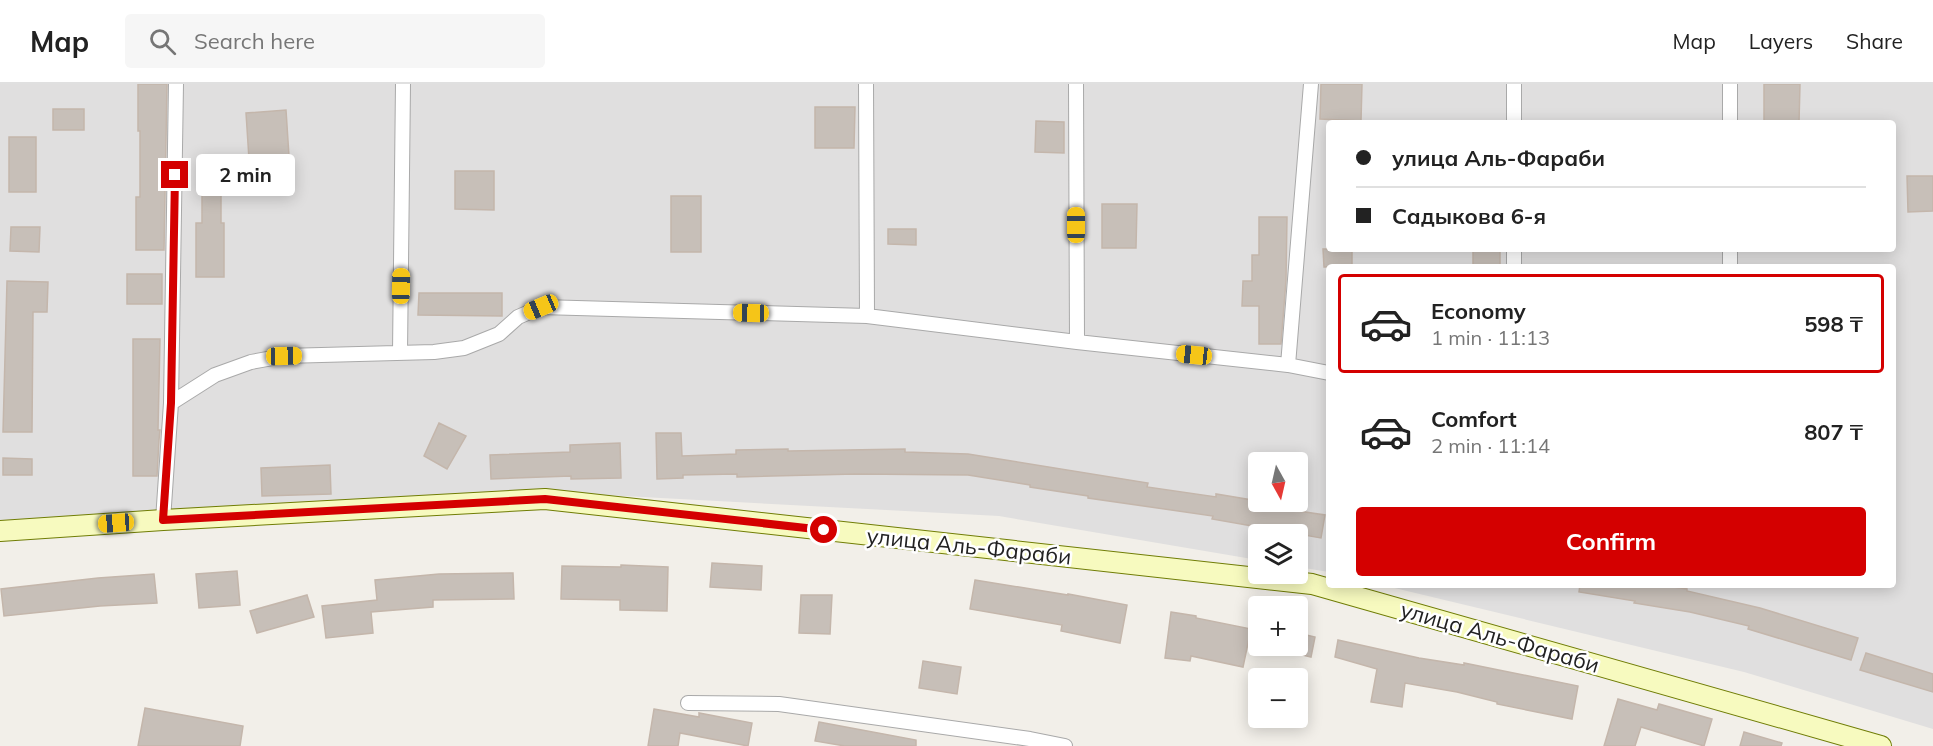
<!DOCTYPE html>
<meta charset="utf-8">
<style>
:root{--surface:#fff;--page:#f6f6f6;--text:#222;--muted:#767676;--line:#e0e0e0;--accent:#d40000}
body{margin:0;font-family:Mulish,sans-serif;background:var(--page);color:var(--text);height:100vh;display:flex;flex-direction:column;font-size:22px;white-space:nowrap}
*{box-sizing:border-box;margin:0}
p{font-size:20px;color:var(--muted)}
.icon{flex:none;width:33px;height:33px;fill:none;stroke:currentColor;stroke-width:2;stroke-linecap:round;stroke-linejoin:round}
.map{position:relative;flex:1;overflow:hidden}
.sheet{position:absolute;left:1326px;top:180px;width:570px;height:324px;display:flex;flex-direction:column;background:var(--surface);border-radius:6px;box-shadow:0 3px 15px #0003}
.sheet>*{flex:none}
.guide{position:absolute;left:1326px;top:36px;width:570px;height:132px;border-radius:6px;box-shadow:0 3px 15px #0003;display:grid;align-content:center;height:132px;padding:0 30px;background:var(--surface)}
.needle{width:39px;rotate:172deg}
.tools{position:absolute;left:1248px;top:368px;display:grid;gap:12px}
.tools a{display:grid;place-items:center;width:60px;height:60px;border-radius:6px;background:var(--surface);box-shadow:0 3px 15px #0003;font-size:30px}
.end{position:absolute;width:27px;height:27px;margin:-14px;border:8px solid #d40000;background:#fff;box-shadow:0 0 0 3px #fff}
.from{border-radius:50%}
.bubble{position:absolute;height:42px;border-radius:6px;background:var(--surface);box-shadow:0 3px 15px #0003;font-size:20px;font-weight:700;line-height:42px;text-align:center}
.car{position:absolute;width:18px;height:36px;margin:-18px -9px;border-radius:8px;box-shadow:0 0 4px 2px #0007;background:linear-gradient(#f5c518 24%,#345 0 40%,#f5c518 0 76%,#345 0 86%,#f5c518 0)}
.guide b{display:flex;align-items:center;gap:21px;height:57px;font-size:22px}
.guide b+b{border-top:2px solid var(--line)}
.guide i{width:15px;height:15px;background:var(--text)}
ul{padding:10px 0 0;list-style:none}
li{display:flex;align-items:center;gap:18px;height:99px;margin:0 12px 9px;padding:0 18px;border:3px solid transparent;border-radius:6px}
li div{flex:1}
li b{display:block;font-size:22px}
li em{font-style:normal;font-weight:700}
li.selected{border-color:var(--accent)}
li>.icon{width:54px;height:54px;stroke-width:1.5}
.button{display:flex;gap:12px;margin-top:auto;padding:12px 30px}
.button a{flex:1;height:69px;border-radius:6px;background:var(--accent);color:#fff;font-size:24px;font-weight:700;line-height:69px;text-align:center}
header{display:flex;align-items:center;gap:36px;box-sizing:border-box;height:84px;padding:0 30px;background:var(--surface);border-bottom:2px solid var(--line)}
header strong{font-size:28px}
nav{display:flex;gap:33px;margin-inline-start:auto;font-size:21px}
.search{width:420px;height:54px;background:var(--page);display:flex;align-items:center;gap:15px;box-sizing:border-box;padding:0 21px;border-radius:6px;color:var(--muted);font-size:22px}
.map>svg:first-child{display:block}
.residential{fill:#e0dfdf;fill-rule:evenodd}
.building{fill:#c7bfb8;stroke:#c4b6ab;stroke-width:1.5}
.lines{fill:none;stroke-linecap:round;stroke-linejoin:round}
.minor-casing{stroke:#a9a9a9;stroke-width:16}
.secondary-casing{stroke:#707d05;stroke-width:22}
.minor{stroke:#fff;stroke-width:14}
.secondary{stroke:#f7fabf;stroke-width:20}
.route{stroke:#d40000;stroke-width:8}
.labels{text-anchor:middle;stroke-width:5;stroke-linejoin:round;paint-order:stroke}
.street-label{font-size:22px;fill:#222;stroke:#fff}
</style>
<header>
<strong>Map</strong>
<div class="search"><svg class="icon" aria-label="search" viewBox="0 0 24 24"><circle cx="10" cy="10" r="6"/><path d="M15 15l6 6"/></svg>Search here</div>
<nav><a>Map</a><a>Layers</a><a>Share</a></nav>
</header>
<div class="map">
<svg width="1933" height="662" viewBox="0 0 1933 662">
<rect width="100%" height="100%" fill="#f2efe9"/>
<path class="residential" d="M0 0H1933V645L1744 588 1382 501H1893V183H1329V488L1298 483V450H1258V476L999 432 548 408 0 437ZM1329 39H1893V165H1329ZM1258 378H1298V417H1258Z"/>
<path class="building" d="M138 0H167L164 166H136V113H140V47H138Z
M1321 0H1362L1361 37 1320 35Z
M1764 0H1800L1799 39H1764Z
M815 23H855L854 64H815Z
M53 25H84V46H53Z
M286 26 289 72 249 75 246 29Z
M1036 37 1064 38V69L1035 68Z
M9 53H36V108H9Z
M455 87H494V126L455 125Z
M1907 92H1933V127L1908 128Z
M202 104H221V139H224V193H196V139H202Z
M671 112H701V168H671Z
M1102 120H1137L1136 164H1102Z
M1259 133H1287L1286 196 1281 260H1259V222H1242L1243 197H1252V171H1259Z
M11 143H40L39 168 10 167Z
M888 145H916V161L888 160Z
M1323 165H1352V183H1324Z
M1473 165H1500V183H1473Z
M127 190H162V220H127Z
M7 197 48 198 47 228H33L32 348H3Z
M419 209H502V232L418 231Z
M133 255H160L158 346H160L159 356 157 392H133Z
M439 339 466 352 447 385 424 372Z
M656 349H681L682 372 736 370V366L788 365V367L905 365V368L968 370 1148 399 1147 403 1216 413V410L1258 417V421L1325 431 1321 454 1212 435 1213 432 1088 414V412L1030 403V401L968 391 856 390 737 393V390L683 391V394L657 395Z
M620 359 621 394 571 395V392L491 395 490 371 570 368V361Z
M3 374 32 375V391H3Z
M330 381 331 410 262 412 261 384Z
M712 479 762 482 761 506 710 503Z
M621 481 668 483 667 527 620 526V516L561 515 562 482 621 483Z
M237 487 240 521 199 524 196 490Z
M513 489 514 515 433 516V523L371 528 373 549 326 554 322 522 377 516 375 496 439 490Z
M154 490 157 519 100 522 4 532 1 505 98 494Z
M975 496 1068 511V510L1127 521 1120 559 1061 547 1062 541 970 525Z
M1580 501H1660L1687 505V507L1760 524 1858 554 1851 576 1748 545 1749 542 1690 528 1634 519 1635 517 1579 508Z
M307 511 314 533 257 549 250 527Z
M801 511H832L830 550 799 549Z
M1171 528 1196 532V534L1251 545 1243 583 1191 572 1190 577 1165 574Z
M1298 549 1315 553 1311 573 1298 570Z
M1338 556 1419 574 1464 581V579L1578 602 1572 635 1497 620V618L1457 608 1405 599 1402 623 1371 618 1377 585 1335 573Z
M1866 569 1933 590V608L1860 586Z
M923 577 961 583 957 610 919 604Z
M1618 615 1657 626 1659 620 1712 635 1704 662 1641 643 1635 662H1604Z
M145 624 243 642 240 662H138Z
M654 625 699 633V629L752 639 748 662 680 649 678 662H648Z
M819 638 916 656V662H845L815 657Z
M1744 648 1782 659 1781 662H1740Z"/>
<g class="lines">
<g class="minor-casing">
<path id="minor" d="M866 0 867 232
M1076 0 1077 258
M1514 0V39
M1730 0V39
M1514 165V183
M1730 165V183
M400 269 403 0
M1288 281 1311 0
M171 319 215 291 251 278 284 272 434 268 464 264 499 250 518 233 541 223 867 232 1077 258 1288 281 1329 289
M163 436 171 319 176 0
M688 619 779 620 1030 655 1065 662"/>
</g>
<g class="secondary-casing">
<path id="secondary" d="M0 447 163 436 545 415 1312 500 1881 662"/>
</g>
<use href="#minor" class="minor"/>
<use href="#secondary" class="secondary"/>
</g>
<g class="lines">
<path class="route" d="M175 91 171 319 163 436 545 415 824 446"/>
</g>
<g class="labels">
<g class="street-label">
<text transform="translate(969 462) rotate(6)" y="8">улица Аль-Фараби</text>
<text transform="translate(1500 553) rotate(16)" y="8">улица Аль-Фараби</text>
</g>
</g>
</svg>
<div class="tools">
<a><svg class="needle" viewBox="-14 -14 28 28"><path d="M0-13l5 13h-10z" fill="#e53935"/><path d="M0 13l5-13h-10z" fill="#767676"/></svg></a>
<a><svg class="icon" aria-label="layers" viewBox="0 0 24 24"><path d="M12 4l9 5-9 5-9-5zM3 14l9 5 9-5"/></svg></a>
<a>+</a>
<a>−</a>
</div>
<i class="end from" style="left:824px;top:446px"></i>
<i class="end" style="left:175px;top:91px"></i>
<div class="bubble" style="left:196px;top:70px;width:99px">2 min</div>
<i class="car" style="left:1076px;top:141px;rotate:0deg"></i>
<i class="car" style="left:401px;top:202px;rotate:1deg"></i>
<i class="car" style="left:541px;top:223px;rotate:247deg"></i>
<i class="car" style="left:751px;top:229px;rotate:271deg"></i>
<i class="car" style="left:1194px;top:271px;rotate:276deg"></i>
<i class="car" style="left:284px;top:272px;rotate:89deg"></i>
<i class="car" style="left:116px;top:439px;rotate:266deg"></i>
<div class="guide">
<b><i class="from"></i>улица Аль-Фараби</b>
<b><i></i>Садыкова 6-я</b>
</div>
<section class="sheet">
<ul>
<li class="selected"><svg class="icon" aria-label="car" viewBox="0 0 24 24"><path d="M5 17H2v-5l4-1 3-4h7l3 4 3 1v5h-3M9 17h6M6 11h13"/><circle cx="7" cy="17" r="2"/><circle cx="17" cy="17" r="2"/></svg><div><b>Economy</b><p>1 min · 11:13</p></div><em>598 ₸</em></li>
<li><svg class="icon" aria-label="car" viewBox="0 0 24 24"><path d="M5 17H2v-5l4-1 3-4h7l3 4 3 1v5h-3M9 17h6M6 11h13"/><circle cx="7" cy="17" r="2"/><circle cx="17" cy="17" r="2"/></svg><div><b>Comfort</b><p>2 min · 11:14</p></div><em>807 ₸</em></li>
</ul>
<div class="button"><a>Confirm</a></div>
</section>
</div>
